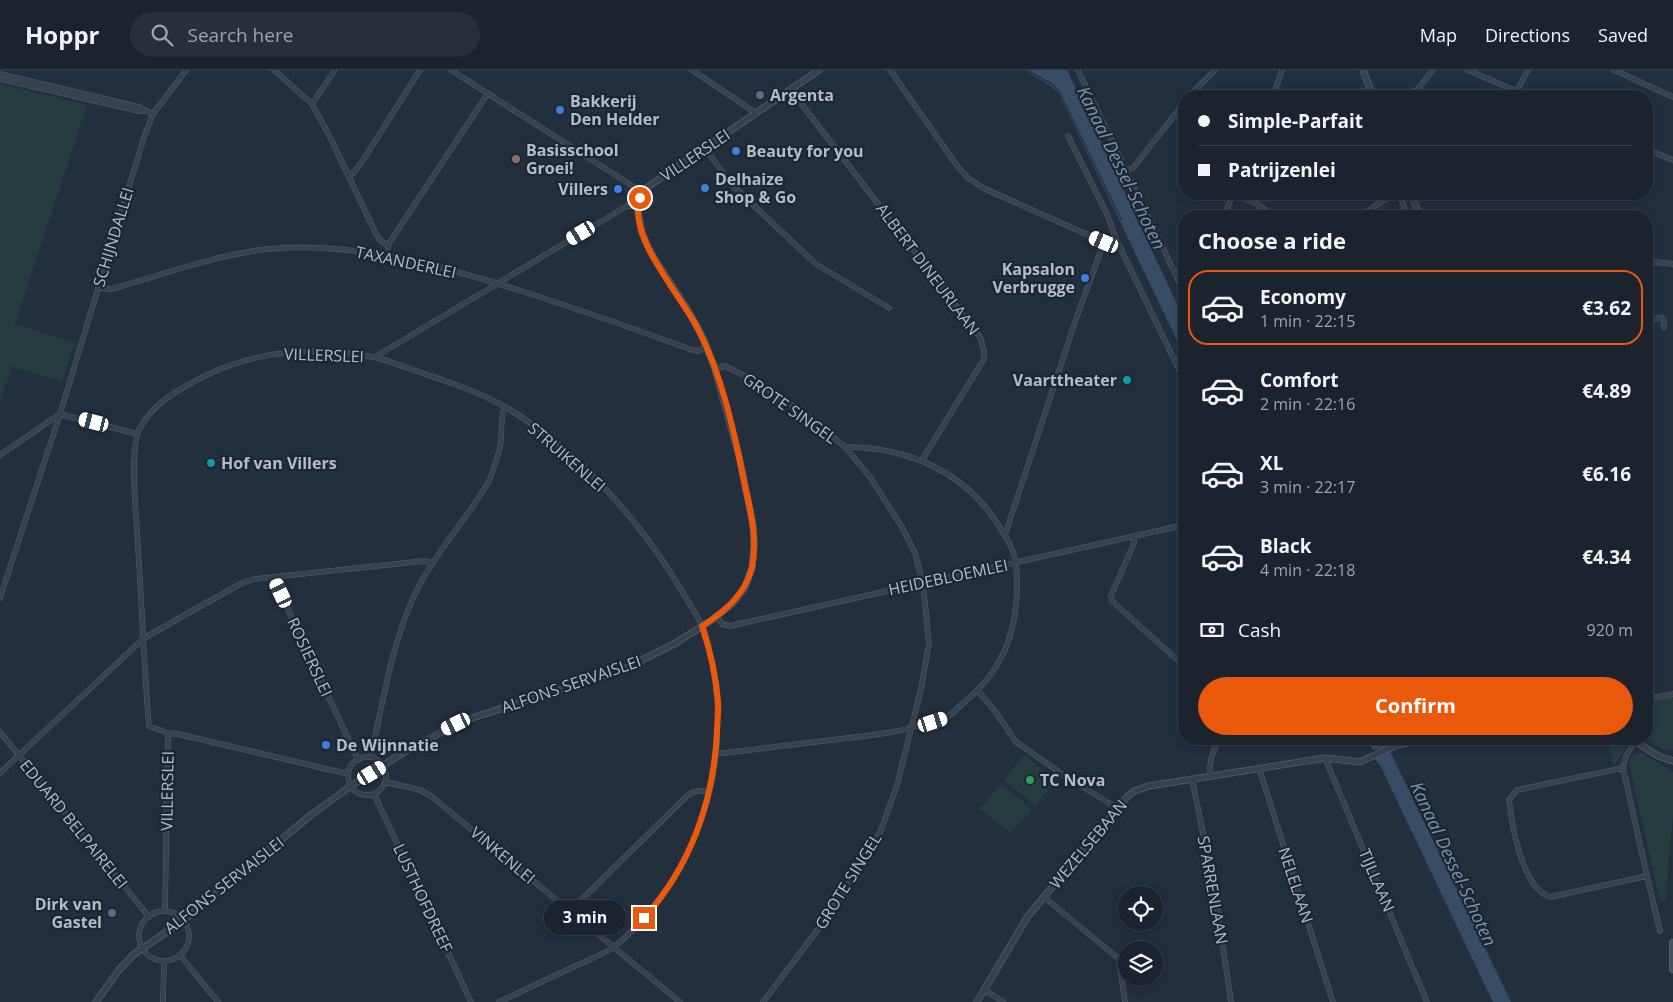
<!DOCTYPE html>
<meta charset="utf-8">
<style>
:root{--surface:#1b232e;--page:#282f3a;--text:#f1f3f6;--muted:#a0a4aa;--line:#39404a;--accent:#ea580c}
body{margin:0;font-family:"Open Sans",sans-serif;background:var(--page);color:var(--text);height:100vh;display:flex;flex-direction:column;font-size:19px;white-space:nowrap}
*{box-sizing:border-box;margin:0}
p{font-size:16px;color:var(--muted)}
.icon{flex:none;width:28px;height:28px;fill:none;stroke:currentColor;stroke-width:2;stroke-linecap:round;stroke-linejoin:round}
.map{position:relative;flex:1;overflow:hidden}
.drawer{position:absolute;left:1178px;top:140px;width:475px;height:535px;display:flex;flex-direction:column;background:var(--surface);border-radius:20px;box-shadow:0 2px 8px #0003,0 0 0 1px var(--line)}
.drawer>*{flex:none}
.top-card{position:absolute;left:1178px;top:20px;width:475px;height:110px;border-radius:20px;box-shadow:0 2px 8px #0003,0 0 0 1px var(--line);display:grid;align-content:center;height:110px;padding:0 20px;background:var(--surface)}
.fabs{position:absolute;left:1118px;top:816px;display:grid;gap:10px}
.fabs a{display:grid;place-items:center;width:45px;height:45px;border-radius:50%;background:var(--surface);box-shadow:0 2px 8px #0003,0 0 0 1px var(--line);font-size:25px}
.end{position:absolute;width:22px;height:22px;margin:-11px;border:6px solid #ea580c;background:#fff;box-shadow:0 0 0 2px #fff}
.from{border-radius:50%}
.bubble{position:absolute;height:35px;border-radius:18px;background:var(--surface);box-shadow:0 2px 8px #0003,0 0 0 1px var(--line);font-size:16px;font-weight:700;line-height:35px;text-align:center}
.car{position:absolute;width:15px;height:30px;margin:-15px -8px;border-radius:6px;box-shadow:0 0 4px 1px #0007;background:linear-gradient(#fff 24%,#345 0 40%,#fff 0 76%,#345 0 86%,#fff 0)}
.top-card b{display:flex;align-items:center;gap:18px;height:48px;font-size:19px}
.top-card b+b{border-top:1px solid var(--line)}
.top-card i{width:12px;height:12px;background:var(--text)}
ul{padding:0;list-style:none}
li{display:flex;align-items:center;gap:15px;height:75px;margin:0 10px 8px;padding:0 10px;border:2px solid transparent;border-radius:20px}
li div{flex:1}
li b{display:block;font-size:19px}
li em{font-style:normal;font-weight:700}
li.on{border-color:var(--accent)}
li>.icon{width:45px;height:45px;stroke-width:1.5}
h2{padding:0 20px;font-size:22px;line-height:60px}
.pay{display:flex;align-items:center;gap:12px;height:55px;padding:0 20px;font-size:19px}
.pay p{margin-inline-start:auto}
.button{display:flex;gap:10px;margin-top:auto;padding:10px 20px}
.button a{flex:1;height:58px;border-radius:30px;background:var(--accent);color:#fff;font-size:20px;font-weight:700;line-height:58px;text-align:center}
header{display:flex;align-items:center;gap:30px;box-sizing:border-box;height:70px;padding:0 25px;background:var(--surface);border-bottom:1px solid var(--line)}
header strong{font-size:24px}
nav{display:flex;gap:28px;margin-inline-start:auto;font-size:18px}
.search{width:350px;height:45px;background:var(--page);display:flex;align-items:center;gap:12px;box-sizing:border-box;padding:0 18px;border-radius:28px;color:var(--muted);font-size:19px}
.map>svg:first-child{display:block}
.green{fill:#263c3f}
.water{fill:#394c67}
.pier{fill:#242f3e}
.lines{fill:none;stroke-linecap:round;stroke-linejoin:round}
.minor-casing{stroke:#565f6c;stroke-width:5.5}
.tertiary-casing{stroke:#565f6c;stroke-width:7}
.secondary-casing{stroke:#565f6c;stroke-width:8}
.minor{stroke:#38414e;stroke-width:4.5}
.tertiary{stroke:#38414e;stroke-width:5.5}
.secondary{stroke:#465061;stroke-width:6}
.route{stroke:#ea580c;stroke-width:6}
.service-dot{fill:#5c6f8a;stroke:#1d2633;stroke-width:2}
.shop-dot{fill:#3f7fe0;stroke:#1d2633;stroke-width:2}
.education-dot{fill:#8d6e63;stroke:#1d2633;stroke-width:2}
.culture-dot{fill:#0f9aa8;stroke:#1d2633;stroke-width:2}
.leisure-dot{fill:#2e9e5b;stroke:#1d2633;stroke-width:2}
.labels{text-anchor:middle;stroke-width:4.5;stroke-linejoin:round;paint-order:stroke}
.poi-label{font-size:16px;font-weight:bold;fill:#b4bcc9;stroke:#1d2633;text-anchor:start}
.street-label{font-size:16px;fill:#b4bcc9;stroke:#1d2633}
.water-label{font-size:18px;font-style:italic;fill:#7c92b1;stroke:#1d2633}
</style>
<header>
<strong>Hoppr</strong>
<div class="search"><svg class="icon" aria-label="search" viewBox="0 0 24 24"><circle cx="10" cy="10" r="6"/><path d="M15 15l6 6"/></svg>Search here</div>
<nav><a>Map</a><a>Directions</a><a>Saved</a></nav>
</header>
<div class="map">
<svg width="1673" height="932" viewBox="0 0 1673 932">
<rect width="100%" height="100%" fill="#242f3e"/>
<path class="green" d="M0 14 87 35 15 254 75 273 62 311 12 297 0 331Z
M1673 627V679L1667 681 1645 669H1646V632Z
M1608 669H1621L1628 674 1614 696Z
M1640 682 1673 702V747L1665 831H1660L1629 694 1632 685Z
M1024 685 1056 711 1035 736 1004 710Z
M1001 714 1032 739 1011 763 980 739Z"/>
<path class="water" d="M1024 0H1067L1184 249V285L1058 22 1046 13Z
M1368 669H1384L1511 932H1493L1381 697 1375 689 1380 685 1377 679 1373 680Z"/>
<path class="pier" d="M1025 0H1028L1053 14 1059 20 1122 150 1121 151 1058 21 1052 15Z"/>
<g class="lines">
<g class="minor-casing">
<path id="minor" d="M274 0 312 34 331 69 376 164 381 171 388 175
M451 0 642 122
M692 0 756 43
M890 0 958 97 968 108 983 118 1104 172H1108L1116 169
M1078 0 1181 216 1184 219
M1468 0 1527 26
M1614 0 1673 27
M0 4 139 37 153 44
M0 9 139 41H145
M790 19 980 267 984 281V289L922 390
M1516 22 1528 0
M1189 26 1215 0
M1273 26 1282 0
M1348 26 1370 19
M1401 26 1417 20 1433 0
M312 34 335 0
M1068 66 1106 142 1116 169 1184 310
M705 78 731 114 816 194 889 238
M1646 79 1673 90
M1125 101 1133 98 1184 33
M349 106 354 102 362 92 420 0
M1233 124C1246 130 1263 134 1271 146
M1399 124 1408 146
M1224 146 1233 124
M1361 146 1384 130 1398 124
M387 185 388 175 488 23
M1646 191 1673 194
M98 218 111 219C161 205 218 184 269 179 358 171 445 197 528 223 583 241 638 260 692 280L698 281 706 277
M1646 252 1661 247 1664 250V257
M375 287 627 136H637
M715 299 725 296 753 310 807 345 845 377 870 407 902 457 915 483 923 514 929 573 921 619 897 715 881 760 867 786 822 854 763 932
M60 344 137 364
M0 385 60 344
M1005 465 1076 249 1104 172
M1134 466V473L1111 526 1112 531 1184 596
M273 507 358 690
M0 528 60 344 145 64 153 44 186 0
M717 547 722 554 730 556 1184 455
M978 621 995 641 1016 672 1068 708 1117 738
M1646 629 1673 624
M0 662 149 847
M168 663 178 664 348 704
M716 684C757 679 799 674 840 669 872 665 898 663 929 653 934 651 942 650 947 647 952 644 957 639 961 635 983 617 998 599 1008 572 1016 549 1019 519 1016 494 1015 481 1006 467 999 456 966 402 908 377 845 377
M371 687C383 630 393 564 421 512 441 476 469 446 489 411 493 402 497 388 500 378 503 364 499 351 505 337
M348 706a19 19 0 1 1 38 0a19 19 0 1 1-38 0Z
M1325 688 1427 932
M1259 698 1333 932
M1623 698 1517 720 1509 730C1512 756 1522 818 1550 827L1647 806 1623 698 1626 686 1635 672
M0 703 144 568 242 513 254 509 424 491 432 493
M1211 706C1208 692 1213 682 1219 669
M1192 709 1215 822 1231 932
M386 712 420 720 431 726 680 932
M374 724 471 932
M1647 806 1660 861
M1044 827 1119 889 1125 932
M165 841 168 663 149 656C144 597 142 537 138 478 137 451 129 383 139 360 152 333 181 318 207 305 258 280 318 276 373 287 388 290 402 296 416 301 446 311 477 321 505 337 577 378 642 453 683 523 689 533 696 544 702 555 709 571 711 588 714 605 728 694 701 787 640 852 633 859 627 867 619 873 606 884 588 890 573 897 548 909 524 920 499 932
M570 841 687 726C695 720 699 720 710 722
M139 866a25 25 0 1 1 50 0a25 25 0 1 1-50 0Z
M180 885 218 932
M985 920 1003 932
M163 932 164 891"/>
</g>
<g class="tertiary-casing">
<path id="tertiary" d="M1363 0 1373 26
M1411 124 1420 146
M1632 669 1658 686 1673 691
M96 932 119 900 133 885 184 850 311 745 351 716 409 679 466 650 626 598 674 574 709 552 732 534 744 519 752 498 754 475 753 455 739 386 715 299 703 268 689 242 651 183 642 163 637 136 642 122 649 116 819 0
M977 932 1028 846 1126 728 1134 721 1149 716 1325 688 1360 692 1397 675 1428 669"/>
</g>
<g class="secondary-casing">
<path id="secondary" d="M1673 873V899"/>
</g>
<use href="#minor" class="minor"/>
<use href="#tertiary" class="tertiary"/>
<use href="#secondary" class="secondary"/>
</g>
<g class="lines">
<path class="route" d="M640 128C627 167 681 225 698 259 722 305 734 361 744 411 750 439 758 468 752 497 746 524 725 542 702 556 710 580 716 606 718 631 719 641 717 651 717 661 714 730 691 796 644 848"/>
</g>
<g class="service-dot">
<circle cx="760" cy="25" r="5"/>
<circle cx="112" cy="843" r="5"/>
</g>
<g class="shop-dot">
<circle cx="560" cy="40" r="5"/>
<circle cx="736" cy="81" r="5"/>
<circle cx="705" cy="118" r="5"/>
<circle cx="618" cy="119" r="5"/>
<circle cx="1085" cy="208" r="5"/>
<circle cx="326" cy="675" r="5"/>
</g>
<circle class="education-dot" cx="516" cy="89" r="5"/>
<g class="culture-dot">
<circle cx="1127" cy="310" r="5"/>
<circle cx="211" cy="393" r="5"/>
</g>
<circle class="leisure-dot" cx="1030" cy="710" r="5"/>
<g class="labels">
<g class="poi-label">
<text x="770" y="31">Argenta</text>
<text x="570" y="37">Bakkerij<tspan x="570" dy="18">Den Helder</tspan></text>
<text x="526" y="86">Basisschool<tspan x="526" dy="18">Groei!</tspan></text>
<text x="746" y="87">Beauty for you</text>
<text x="715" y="115">Delhaize<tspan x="715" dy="18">Shop &amp; Go</tspan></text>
<text x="608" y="125" text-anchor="end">Villers</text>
<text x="1075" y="205" text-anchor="end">Kapsalon<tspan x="1075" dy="18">Verbrugge</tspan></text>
<text x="1117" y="316" text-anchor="end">Vaarttheater</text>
<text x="221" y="399">Hof van Villers</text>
<text x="336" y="681">De Wijnnatie</text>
<text x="1040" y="716">TC Nova</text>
<text x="102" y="840" text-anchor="end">Dirk van<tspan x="102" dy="18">Gastel</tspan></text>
</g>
<g class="street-label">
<text transform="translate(695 85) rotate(-34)" y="6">VILLERSLEI</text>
<text transform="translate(113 167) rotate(-73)" y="6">SCHIJNDALLEI</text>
<text transform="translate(406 192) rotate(12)" y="6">TAXANDERLEI</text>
<text transform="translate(928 199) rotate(53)" y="6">ALBERT DINEURLAAN</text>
<text transform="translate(324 285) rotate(2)" y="6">VILLERSLEI</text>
<text transform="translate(790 338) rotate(35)" y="6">GROTE SINGEL</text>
<text transform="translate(567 387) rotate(41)" y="6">STRUIKENLEI</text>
<text transform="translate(948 507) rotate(-12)" y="6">HEIDEBLOEMLEI</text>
<text transform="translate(310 587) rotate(65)" y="6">ROSIERSLEI</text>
<text transform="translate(571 614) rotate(-19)" y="6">ALFONS SERVAISLEI</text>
<text transform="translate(167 721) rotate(-89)" y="6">VILLERSLEI</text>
<text transform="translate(74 754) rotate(51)" y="6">EDUARD BELPAIRELEI</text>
<text transform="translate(1088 774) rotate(-50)" y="6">WEZELSEBAAN</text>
<text transform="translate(503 785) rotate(40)" y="6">VINKENLEI</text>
<text transform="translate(1377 810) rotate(67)" y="6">TIJLLAAN</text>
<text transform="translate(848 811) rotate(-58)" y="6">GROTE SINGEL</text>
<text transform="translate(224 815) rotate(-38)" y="6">ALFONS SERVAISLEI</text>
<text transform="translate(1296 815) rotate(72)" y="6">NELELAAN</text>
<text transform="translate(1213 820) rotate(80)" y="6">SPARRENLAAN</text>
<text transform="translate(423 828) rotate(65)" y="6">LUSTHOFDREEF</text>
</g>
<g class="water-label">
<text transform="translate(1121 98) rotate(64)" y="6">Kanaal Dessel-Schoten</text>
<text transform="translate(1453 794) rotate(65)" y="6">Kanaal Dessel-Schoten</text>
</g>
</g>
</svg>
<div class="fabs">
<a><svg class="icon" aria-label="locate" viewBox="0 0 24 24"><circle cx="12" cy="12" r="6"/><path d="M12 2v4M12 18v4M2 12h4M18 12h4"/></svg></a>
<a><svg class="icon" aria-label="layers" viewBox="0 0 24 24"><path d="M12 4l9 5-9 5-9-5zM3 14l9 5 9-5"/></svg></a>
</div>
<i class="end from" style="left:640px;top:128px"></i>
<i class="end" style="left:644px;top:848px"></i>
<div class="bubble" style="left:544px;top:830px;width:82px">3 min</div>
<i class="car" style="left:581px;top:163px;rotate:239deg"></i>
<i class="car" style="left:1104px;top:172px;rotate:293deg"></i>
<i class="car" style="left:94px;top:352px;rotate:284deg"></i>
<i class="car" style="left:281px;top:523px;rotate:335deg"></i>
<i class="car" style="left:933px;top:652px;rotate:72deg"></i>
<i class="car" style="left:456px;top:654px;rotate:244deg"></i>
<i class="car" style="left:372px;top:703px;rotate:59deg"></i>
<div class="top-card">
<b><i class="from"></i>Simple-Parfait</b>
<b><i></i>Patrijzenlei</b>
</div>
<section class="drawer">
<h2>Choose a ride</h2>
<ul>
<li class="on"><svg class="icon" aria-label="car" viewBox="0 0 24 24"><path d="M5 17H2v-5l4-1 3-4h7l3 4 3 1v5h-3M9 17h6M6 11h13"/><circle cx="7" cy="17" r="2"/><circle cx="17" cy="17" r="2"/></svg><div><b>Economy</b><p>1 min · 22:15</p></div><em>€3.62</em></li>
<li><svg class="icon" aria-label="car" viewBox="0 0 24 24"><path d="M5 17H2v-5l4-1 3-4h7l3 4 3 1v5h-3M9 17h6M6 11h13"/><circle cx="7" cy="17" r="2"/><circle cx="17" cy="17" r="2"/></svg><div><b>Comfort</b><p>2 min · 22:16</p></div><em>€4.89</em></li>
<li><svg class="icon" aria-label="car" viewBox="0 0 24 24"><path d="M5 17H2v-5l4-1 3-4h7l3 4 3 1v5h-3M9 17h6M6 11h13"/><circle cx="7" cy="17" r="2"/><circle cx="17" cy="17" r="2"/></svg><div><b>XL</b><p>3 min · 22:17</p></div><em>€6.16</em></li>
<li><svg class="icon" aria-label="car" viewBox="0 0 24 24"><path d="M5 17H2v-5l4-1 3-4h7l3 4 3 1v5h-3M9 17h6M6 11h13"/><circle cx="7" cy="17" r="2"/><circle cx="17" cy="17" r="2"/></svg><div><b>Black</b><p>4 min · 22:18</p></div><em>€4.34</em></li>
</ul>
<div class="pay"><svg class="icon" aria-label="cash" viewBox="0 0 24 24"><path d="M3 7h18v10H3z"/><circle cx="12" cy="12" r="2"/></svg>Cash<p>920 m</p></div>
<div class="button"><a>Confirm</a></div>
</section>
</div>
